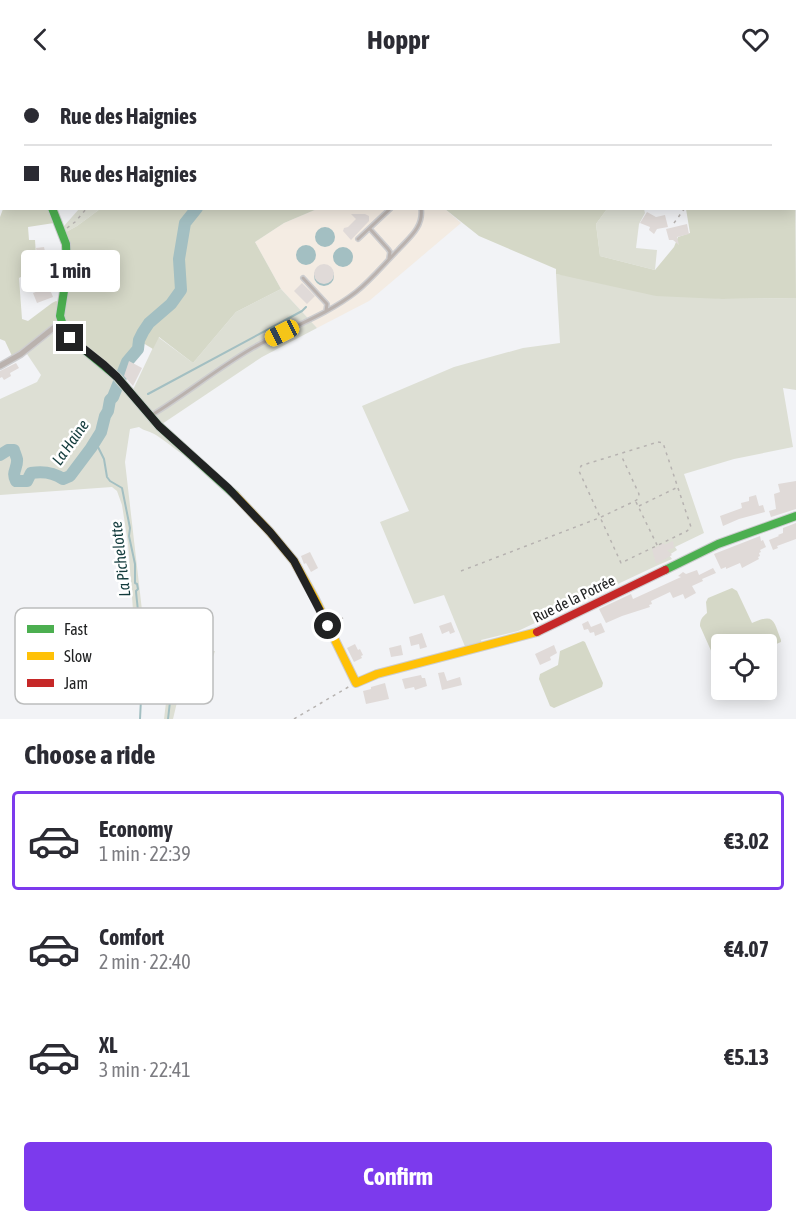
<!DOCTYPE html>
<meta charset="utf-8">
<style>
:root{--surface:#fff;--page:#f7f7f7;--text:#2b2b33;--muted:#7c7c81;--line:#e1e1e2;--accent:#7c3aed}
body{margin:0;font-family:"Asap Condensed",sans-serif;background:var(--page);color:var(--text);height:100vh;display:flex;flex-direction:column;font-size:22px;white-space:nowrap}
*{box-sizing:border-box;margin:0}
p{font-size:20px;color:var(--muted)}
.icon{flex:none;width:33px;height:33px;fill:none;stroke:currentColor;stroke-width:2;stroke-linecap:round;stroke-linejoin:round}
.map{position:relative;height:641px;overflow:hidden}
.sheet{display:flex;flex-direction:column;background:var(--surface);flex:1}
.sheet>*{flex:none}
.hud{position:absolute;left:0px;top:0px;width:796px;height:132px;box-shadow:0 3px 15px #0003;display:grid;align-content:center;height:132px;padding:0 24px;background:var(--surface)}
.controls{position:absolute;left:711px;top:556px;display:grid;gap:12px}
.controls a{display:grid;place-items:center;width:66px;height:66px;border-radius:6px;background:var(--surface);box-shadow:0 3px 15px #0003;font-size:30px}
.end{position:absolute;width:27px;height:27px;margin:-14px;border:8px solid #212223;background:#fff;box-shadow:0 0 0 3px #fff}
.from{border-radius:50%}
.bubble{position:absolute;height:42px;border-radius:6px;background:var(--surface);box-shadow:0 3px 15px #0003;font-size:20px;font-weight:700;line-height:42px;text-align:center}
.car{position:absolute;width:18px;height:36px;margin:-18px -9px;border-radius:8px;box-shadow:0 0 4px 2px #0007;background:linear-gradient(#f5c518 24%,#345 0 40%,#f5c518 0 76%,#345 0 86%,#f5c518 0)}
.hud b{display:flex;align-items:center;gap:21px;height:57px;font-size:22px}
.hud b+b{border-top:2px solid var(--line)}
.hud i{width:15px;height:15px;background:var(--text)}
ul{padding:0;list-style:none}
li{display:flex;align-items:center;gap:18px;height:99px;margin:0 12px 9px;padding:0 12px;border:3px solid transparent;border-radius:6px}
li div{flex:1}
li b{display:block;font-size:22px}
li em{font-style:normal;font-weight:700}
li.selected{border-color:var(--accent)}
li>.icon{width:54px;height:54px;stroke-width:1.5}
h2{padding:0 24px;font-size:27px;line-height:72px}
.action{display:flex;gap:12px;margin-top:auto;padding:12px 24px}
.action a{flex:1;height:69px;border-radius:6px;background:var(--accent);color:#fff;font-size:24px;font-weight:700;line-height:69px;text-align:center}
header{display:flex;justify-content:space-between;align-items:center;height:78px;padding:0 24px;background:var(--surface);font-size:27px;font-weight:700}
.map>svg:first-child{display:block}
.industrial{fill:#f4ece3}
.green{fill:#dddfd4}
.forest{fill:#d5d8c7}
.water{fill:#a3bfc2}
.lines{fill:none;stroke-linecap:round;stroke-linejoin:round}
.stream{stroke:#a3bfc2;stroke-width:2}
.river{stroke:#a3bfc2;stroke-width:12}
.building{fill:#e0dad8}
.lane-casing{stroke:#cdcdcf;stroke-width:6}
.street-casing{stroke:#cdcdcf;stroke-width:8}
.fast-casing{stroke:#cdcdcf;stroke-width:10}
.slow-casing{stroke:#cdcdcf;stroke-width:10}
.jam-casing{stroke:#cdcdcf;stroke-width:10}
.path{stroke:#b6b2b0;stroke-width:1.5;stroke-dasharray:3 4.5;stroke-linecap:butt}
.lane{stroke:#bab2ae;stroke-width:3}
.street{stroke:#bab2ae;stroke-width:5}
.fast{stroke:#4caf50;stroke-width:8}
.slow{stroke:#ffc107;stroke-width:8}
.jam{stroke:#c62828;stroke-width:8}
.route{stroke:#212223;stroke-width:8}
.labels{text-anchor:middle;stroke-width:5;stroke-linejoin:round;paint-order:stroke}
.street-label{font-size:15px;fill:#212223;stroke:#fff}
.water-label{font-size:16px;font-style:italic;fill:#123b3c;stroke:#fff}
.key{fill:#fff;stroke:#bcbdbd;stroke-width:1.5}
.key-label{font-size:16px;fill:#212223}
</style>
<header><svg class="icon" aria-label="back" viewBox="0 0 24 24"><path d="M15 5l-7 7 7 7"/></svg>Hoppr<svg class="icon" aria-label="heart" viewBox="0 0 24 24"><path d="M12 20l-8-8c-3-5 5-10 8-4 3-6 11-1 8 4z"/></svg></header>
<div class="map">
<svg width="796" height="641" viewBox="0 0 796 641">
<rect width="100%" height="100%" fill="#f2f3f6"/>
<path class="industrial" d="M317 131H445L461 145 369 223 317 250 281 211 255 164 284 145Z"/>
<path class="green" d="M79 131H100L77 148 66 154 65 158 61 148H64Z
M607 131H644L645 135 639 146 636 170 657 172 655 192 600 178 596 146Z
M556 196 722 221 796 220V312L783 310 793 369 734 381 684 396 704 455 675 469 677 472 669 477 672 481 656 488 518 553 481 562 482 567 466 571 444 517 414 526 380 444 409 433 362 328 454 289 523 270 560 265Z
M281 211 317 250 262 279 159 348 131 316 158 259 193 285 236 234Z
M59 243 193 382C179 376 169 365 156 357 150 353 144 353 139 349L130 351 125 384 143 541 145 546 176 574 193 572 215 573 213 579C205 577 200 578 192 582L189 597V607L178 620 173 641H164L167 616 166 606 155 601 163 599 170 576 137 586 128 465 122 427 117 413 112 409 0 417V321L37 304 41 297 23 270Z"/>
<path class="forest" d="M795 68 796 220 722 221 656 218 556 196V191L479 158 445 131H607L596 146 600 178 655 192 674 169 678 159 690 155 686 131 795 130Z
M3 131H48L54 145 28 149 29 162H35L36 177 32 181C31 191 28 195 19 200L22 241 28 243 52 225 56 223 61 225 59 243 23 270 20 274 12 278 5 263 0 261V139Z
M100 131H317L284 145 255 164 281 211 236 234 193 285 159 259 153 271 138 262 137 271 125 284 119 299 62 248 66 208 80 206 67 186 66 154 77 148Z
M732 510 737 513 752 545C775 535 773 542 781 562V564L767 570 766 567H722L721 587 720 588 717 586 700 548C700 542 702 539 707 535L706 524 708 520Z
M583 563 585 564 603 605 602 609 554 630 550 628 539 601 540 596 558 587 560 573Z"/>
<path class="water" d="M315 159a10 10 0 1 1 20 0a10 10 0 1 1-20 0Z
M296 177a10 10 0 1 1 20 0a10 10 0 1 1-20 0Z
M333 179a10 10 0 1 1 20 0a10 10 0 1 1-20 0Z
M314 198a10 10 0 1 1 20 0a10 10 0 1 1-20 0Z"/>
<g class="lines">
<path class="stream" d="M148 316 302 233 306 229
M93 366 98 369 104 381 107 399 110 403 122 410 130 450 129 458 135 486V505L137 506 138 511 136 513C137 527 140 541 138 555L141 621 140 641
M139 544C152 559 180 573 179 594L173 598 168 641"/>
<path class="river" d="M795 8H796
M0 377 8 372H14C14 373 17 380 17 381 18 390 11 394 16 403H27L31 395C43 393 53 394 63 401L70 398 91 370 101 354 105 338 108 333 110 322 113 319 127 284 138 271 139 262 143 254 149 245 171 226 181 212 179 181 185 145 197 130"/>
</g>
<path class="building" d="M647 134 656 139 665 137 668 149 657 151 654 156 649 152 650 149 640 145Z
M351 136H365L369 138V143L351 162 343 153 344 150 348 149 356 141Z
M687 146 689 156 677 159 679 167 673 162H669L666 151Z
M44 169 46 178H48L52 198 36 201 33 181 38 180 36 170Z
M314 196a10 10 0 1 1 20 0a10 10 0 1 1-20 0Z
M302 205 315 218 307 226 294 213Z
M49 209 53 219 37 225 33 215Z
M129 283 142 290 133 308 124 298Z
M16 285 19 290 10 295 11 298 4 302 2 299 0 300V293Z
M796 403V431L771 439 769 433 776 431 774 416 780 414 778 406Z
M756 417 759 428 763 427 765 434 739 441 723 448 720 438 742 430 741 425 749 423V419Z
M796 445V461L777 468 778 470 773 472 769 462 779 458 778 457 783 455V450Z
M760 458 761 463 763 462 766 469 760 472 761 474 759 475 760 478 758 479 759 481 742 490 740 485 726 491V489L721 491 714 476Z
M673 463 674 470 667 472 672 477 656 486 652 471 664 465V467Z
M310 474 318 490 311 494 306 485 304 486 301 478Z
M713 490 716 495 702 501 703 503 692 508 696 515 685 521 683 516 673 520 670 514 651 523 652 526 649 527 650 529 622 538 606 545 599 531 631 516 633 521 681 499 678 498 683 494 686 496 697 492 699 497Z
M588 543 591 549 601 545 605 554 595 558 594 554 590 555 588 551 584 552 582 546Z
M451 544 455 554 450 556 449 553 442 556 439 548Z
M422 555 427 569 420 571 419 566 411 568 409 559Z
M355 566 358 572 360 571 363 577 361 578 362 580 354 584 347 570Z
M401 567 403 577 391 579 389 570Z
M554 567 557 575 550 579 551 582 540 587 535 576Z
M444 594 447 603 460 599 462 607 442 612 438 595Z
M421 597 422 600H425L427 608 415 612 414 609 405 611 402 601Z
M385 605 389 621 366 626 363 613 371 611V609Z"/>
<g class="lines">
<g class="lane-casing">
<path id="lane" d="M119 0V2
M370 151 388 171 390 174 389 180
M358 161 391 130
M303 200 327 226 326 233
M152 337C186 316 217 291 251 271 285 251 324 239 356 214 371 202 384 186 398 172 409 160 424 149 421 130"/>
</g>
<g class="street-casing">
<path id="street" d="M189 0 190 2
M0 288 21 276 61 244"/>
</g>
<g class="fast-casing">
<path id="fast" d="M52 130 66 166 67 194 60 238 64 250 70 260 117 299 159 348 235 417
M665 492 718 466 796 438"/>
</g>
<g class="slow-casing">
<path id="slow" d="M194 2 197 0
M0 66H2
M235 417 270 454 294 483 315 521 356 605 377 596 537 554"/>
</g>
<g class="jam-casing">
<path id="jam" d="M537 554 665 492"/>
</g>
<path class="path" d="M333 0V2
M681 0V2
M674 145 685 130
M67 150 75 144 87 130
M658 364 663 365 691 449 687 453 621 485 579 393 581 388 583 387Z
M636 424 658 469
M639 428 678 409
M461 493 599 440 635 423 638 421 639 416 621 377
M335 544 343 540
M294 641 350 608"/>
<use href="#lane" class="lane"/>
<use href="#street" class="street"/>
<use href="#fast" class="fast"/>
<use href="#slow" class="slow"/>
<use href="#jam" class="jam"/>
</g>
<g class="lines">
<path class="route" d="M70 260 104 287 117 299 159 348 228 410 270 454 294 483 328 548"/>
</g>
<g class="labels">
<g class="street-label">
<text transform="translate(574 521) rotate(-26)" y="5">Rue de la Potrée</text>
</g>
<g class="water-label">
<text transform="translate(70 364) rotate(-55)" y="6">La Haine</text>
<text transform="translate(120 481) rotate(-97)" y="6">La Pichelotte</text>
</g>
</g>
<rect x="15" y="530" width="198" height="96" rx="9" class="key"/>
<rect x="27" y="547" width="27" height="8" fill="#4caf50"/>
<rect x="27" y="574" width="27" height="8" fill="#ffc107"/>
<rect x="27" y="601" width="27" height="8" fill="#c62828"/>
<g class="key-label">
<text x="64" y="557">Fast</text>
<text x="64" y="584">Slow</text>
<text x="64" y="611">Jam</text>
</g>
</svg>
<div class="controls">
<a><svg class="icon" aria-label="locate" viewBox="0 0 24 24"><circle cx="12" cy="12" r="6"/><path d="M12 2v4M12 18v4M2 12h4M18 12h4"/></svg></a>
</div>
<i class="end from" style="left:328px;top:548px"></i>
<i class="end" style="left:70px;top:260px"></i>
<div class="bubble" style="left:21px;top:172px;width:99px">1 min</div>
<i class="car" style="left:282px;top:255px;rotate:243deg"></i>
<div class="hud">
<b><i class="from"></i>Rue des Haignies</b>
<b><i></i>Rue des Haignies</b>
</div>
</div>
<section class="sheet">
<h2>Choose a ride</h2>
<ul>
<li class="selected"><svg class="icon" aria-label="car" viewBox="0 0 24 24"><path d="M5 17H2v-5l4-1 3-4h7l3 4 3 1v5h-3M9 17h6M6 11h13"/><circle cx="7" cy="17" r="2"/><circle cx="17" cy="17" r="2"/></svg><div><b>Economy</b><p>1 min · 22:39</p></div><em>€3.02</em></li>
<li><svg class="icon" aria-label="car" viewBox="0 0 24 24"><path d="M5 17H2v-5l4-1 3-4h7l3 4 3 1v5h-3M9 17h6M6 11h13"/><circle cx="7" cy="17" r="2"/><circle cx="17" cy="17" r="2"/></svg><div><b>Comfort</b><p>2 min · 22:40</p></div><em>€4.07</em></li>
<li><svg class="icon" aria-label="car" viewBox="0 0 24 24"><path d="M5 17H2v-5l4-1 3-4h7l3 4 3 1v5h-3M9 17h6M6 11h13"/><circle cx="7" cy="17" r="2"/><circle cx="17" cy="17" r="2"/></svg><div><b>XL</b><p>3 min · 22:41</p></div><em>€5.13</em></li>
</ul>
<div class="action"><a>Confirm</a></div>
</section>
